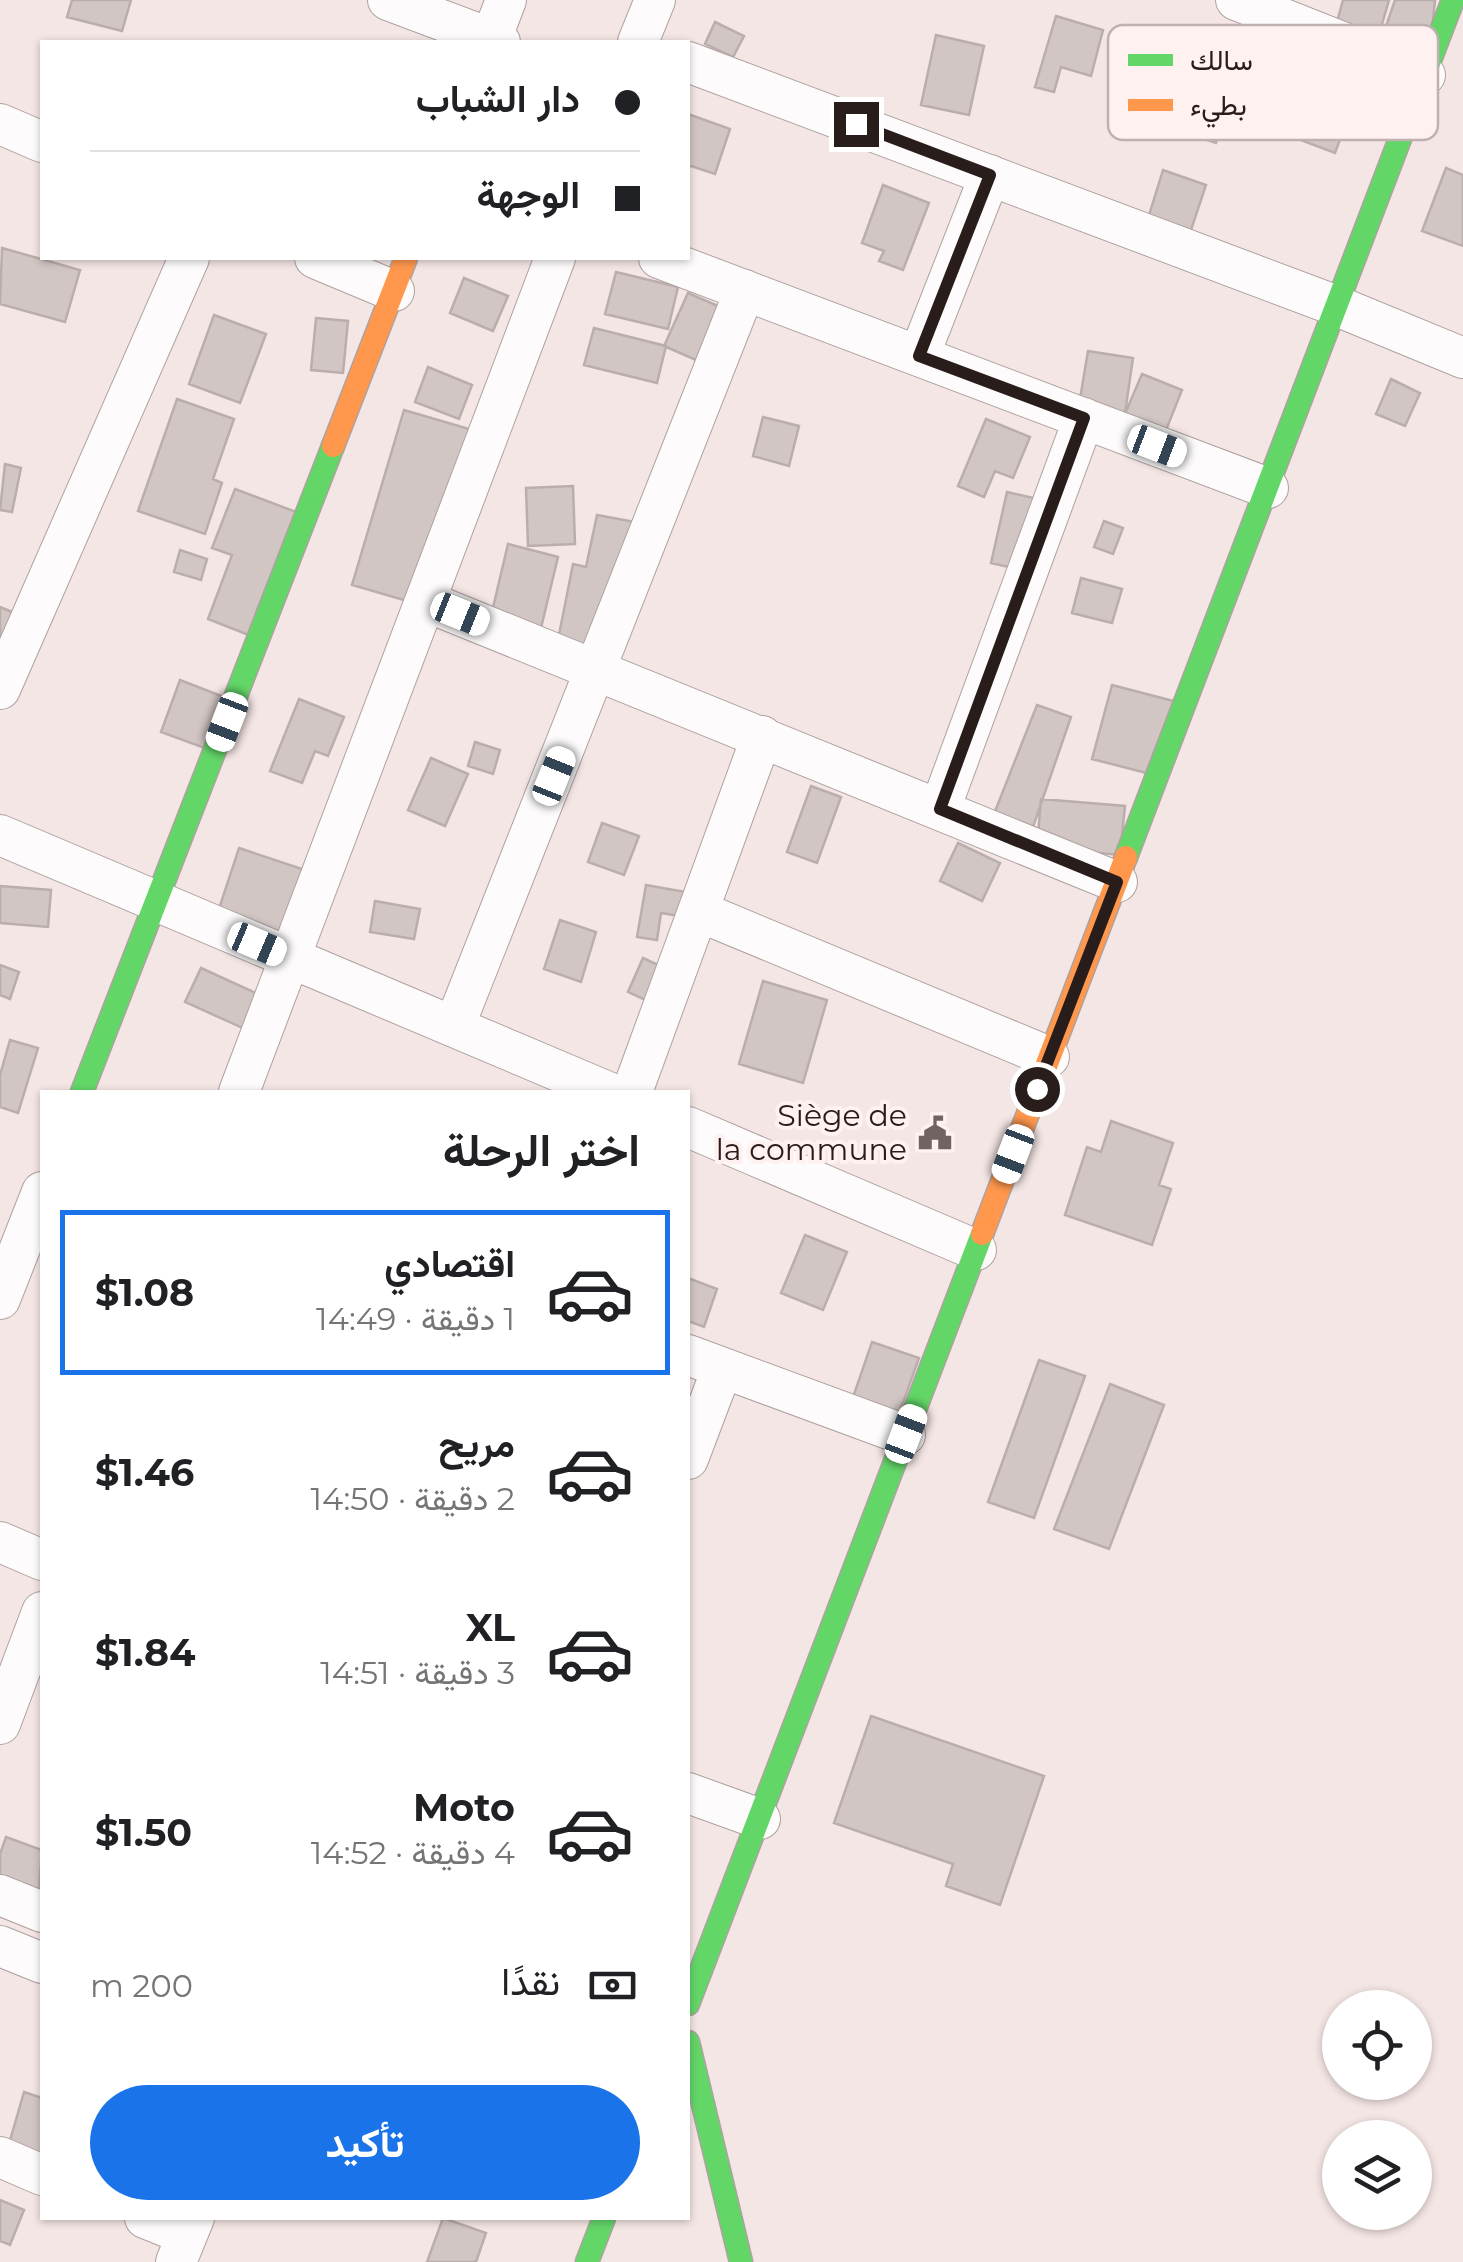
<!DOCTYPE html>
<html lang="ar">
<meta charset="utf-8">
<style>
:root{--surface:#fff;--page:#f6f6f6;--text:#202124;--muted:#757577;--line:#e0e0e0;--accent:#1a73e8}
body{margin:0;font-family:Montserrat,Vazirmatn,sans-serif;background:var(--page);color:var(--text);direction:rtl;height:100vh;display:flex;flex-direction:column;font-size:38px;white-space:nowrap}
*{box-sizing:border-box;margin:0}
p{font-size:32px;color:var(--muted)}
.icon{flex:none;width:55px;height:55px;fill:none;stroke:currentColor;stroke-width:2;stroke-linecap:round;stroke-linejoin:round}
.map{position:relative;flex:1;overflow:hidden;direction:ltr}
.sheet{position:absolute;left:40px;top:1090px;width:650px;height:1130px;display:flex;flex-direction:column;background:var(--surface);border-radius:0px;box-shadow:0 2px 8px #0004;direction:rtl}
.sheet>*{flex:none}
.guide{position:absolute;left:40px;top:40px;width:650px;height:220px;border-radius:0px;box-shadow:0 2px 8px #0004;direction:rtl;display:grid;align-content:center;height:220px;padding:0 50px;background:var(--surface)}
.controls{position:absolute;left:1322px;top:1990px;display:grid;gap:20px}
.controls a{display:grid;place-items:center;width:110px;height:110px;border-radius:50%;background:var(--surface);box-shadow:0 2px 8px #0004;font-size:50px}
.end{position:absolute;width:45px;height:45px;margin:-22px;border:12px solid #291d1c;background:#fff;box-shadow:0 0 0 5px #fff}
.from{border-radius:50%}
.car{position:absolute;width:30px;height:60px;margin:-30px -15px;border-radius:12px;box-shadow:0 0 8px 2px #0007;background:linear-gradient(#fff 24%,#345 0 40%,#fff 0 76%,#345 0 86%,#fff 0)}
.guide b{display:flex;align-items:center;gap:35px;height:95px;font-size:38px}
.guide b+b{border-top:2px solid var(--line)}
.guide i{width:25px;height:25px;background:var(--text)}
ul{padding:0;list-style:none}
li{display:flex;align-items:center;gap:30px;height:165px;margin:0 20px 15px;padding:0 30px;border:5px solid transparent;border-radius:0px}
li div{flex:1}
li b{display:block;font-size:38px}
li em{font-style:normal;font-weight:700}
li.active{border-color:var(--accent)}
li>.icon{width:90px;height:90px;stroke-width:1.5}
h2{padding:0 50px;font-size:45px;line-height:120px}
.pay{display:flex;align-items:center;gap:25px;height:110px;padding:0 50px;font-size:38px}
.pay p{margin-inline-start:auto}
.button{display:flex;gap:20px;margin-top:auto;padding:20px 50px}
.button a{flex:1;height:115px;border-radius:60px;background:var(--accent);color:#fff;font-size:40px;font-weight:700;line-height:115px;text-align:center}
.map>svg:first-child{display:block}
.building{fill:#d2c6c4;stroke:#baaead;stroke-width:2.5}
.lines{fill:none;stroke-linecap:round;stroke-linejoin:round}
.street-casing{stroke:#aea2a0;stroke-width:42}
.fast-casing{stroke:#aea2a0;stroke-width:25}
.slow-casing{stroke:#aea2a0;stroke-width:25}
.street{stroke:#fdfbfb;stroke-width:40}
.fast{stroke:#63d668;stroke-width:22}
.slow{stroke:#ff974d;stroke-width:22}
.route{stroke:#291d1c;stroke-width:12}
.labels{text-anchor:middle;stroke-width:8;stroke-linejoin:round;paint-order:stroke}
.poi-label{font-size:30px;fill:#291d1c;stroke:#fff1ef;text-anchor:end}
.key{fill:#fff1ef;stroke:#bfb1b0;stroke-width:2.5}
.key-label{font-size:28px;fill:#291d1c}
</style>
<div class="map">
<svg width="1463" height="2262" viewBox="0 0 1463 2262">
<rect width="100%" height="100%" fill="#f4e6e4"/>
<path class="building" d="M72 0H131L122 31 67 17Z
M1343 0H1389L1378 38 1336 26Z
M1395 0H1435L1429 60 1380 44Z
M1056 16 1103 30 1091 76 1061 67 1054 92 1035 87Z
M715 22 744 36 733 57 705 44Z
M936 35 984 46 969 115 921 105Z
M1209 47 1243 58 1216 143 1182 132Z
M1314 72 1359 89 1335 153 1290 136Z
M688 114 730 129 715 174 688 165Z
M1446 168 1463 175V246L1422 231Z
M1163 170 1206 185 1188 239 1146 225Z
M883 185 929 203 903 270 879 261 884 251 862 243Z
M2 248 80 270 65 322 0 304Z
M616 272 678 287 668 329 605 314Z
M464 278 508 296 493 331 450 313Z
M688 293 748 319 726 373 664 346Z
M214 315 266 334 240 403 189 384Z
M316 318 348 321 343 373 311 370Z
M594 328 666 346 657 383 584 365Z
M1088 351 1133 358 1125 413 1079 405Z
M428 367 472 385 459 419 415 402Z
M1142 374 1182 390 1162 440 1121 423Z
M1391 379 1420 393 1405 426 1376 414Z
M177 399 234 419 213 479 222 483 205 534 138 511Z
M404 410 483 433 431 608 352 585Z
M763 417 799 426 789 466 753 456Z
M986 419 1030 437 1013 478 995 471 984 497 958 486Z
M5 464 21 468 12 512 0 510Z
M573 486 575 544 528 546 526 488Z
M235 489 312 518 259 639 208 619 232 555 212 548Z
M1007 492 1060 504 1018 569 991 563Z
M597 515 640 523 599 654 557 645 573 564 586 567Z
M1104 521 1123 528 1113 554 1094 547Z
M508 544 558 557 541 628 491 616Z
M180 550 207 559 201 580 174 572Z
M1081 578 1122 589 1112 623 1072 613Z
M0 607 17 614 6 640 0 637Z
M180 680 229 699 210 750 161 732Z
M1112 685 1177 702 1158 776 1092 759Z
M299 699 344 717 328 756 315 751 302 783 270 771Z
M1037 705 1071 717 1033 827 994 814Z
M475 742 500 750 493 774 468 766Z
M431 758 468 774 445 826 408 810Z
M811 786 841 797 817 863 787 852Z
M1041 799 1125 806 1120 855 1037 847Z
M602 823 639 836 624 875 588 862Z
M958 843 1000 863 982 901 940 881Z
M239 848 314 873 291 940 217 915Z
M646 885 708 896 704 920 661 913 657 940 637 937Z
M0 886 51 890 48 927 0 923Z
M375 901 420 909 414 939 370 932Z
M560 920 596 932 581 982 544 969Z
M643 958 682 976 667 1010 628 992Z
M0 965 19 972 10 999 0 995Z
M201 968 271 1000 256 1034 185 1002Z
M763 981 827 1000 803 1083 739 1064Z
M10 1040 38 1048 18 1113 0 1107V1075Z
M1111 1121 1173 1143 1159 1185 1171 1189 1152 1245 1065 1215 1087 1147 1101 1152Z
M805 1235 847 1252 823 1310 781 1293Z
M688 1278 717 1289 704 1327 688 1321Z
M872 1342 919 1358 896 1422 850 1406Z
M1039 1360 1085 1376 1034 1518 988 1502Z
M1110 1384 1164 1405 1109 1549 1054 1529Z
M871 1716 1044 1776 1000 1905 946 1886 953 1864 834 1823Z
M6 1837 42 1850 38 1899 0 1886V1854Z
M24 2092 42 2098V2155L9 2144Z
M0 2200 24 2210 10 2245 0 2241Z
M443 2218 486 2233 476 2262H427Z"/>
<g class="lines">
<g class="street-casing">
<path id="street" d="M388 0 500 42
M1236 0 1425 75
M490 42 506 0
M638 42 655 0
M688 62 1337 306 1463 358
M0 124 42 142
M315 258 394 291
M659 258 1268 488
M919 356 990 175
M425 601 1117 882
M0 689 189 258
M940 809 1084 418
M0 835 608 1092
M698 911 1049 1057
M454 1027 745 290
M239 1092 555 258
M632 1092 762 736
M688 1127 976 1250
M0 1299 42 1192
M688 1355 905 1435
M688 1459 722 1369
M0 1542 42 1560
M0 1724 42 1612
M688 1793 760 1819
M0 1895 42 1912
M0 1946 42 1963
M0 2157 42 2175
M145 2218 187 2235
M176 2262 194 2218"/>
</g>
<g class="fast-casing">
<path id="fast" d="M1126 857 1453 0
M82 1092 333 446
M688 2004 982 1234
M688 2042 741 2262
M587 2262 604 2218"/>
</g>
<g class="slow-casing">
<path id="slow" d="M333 446 406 258
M982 1234 1126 857"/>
</g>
<use href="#street" class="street"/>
<use href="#fast" class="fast"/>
<use href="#slow" class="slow"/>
</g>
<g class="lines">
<path class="route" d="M856 124 990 175 919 356 1084 418 940 809 1117 882 1037 1089"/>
</g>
<defs>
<g id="civic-bare" transform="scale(2.7)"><path d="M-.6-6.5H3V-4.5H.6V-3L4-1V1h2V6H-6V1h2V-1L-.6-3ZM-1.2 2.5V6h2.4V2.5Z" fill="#706362" stroke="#fff1ef" stroke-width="2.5" paint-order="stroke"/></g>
</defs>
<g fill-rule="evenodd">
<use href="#civic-bare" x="935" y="1133"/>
</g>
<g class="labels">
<g class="poi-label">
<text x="907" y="1126">Siège de<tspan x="907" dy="34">la commune</tspan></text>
</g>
</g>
<rect x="1108" y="25" width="330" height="115" rx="15" class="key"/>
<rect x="1128" y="54" width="45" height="12" fill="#63d668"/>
<rect x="1128" y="99" width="45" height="12" fill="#ff974d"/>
<g class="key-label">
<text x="1190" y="70">سالك</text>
<text x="1190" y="115">بطيء</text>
</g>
</svg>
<div class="controls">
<a><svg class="icon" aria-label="locate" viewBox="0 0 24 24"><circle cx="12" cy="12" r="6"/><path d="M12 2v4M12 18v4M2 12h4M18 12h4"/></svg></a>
<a><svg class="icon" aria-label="layers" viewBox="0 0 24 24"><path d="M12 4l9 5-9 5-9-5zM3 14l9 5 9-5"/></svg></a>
</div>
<i class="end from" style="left:1037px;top:1089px"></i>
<i class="end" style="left:856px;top:124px"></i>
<i class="car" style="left:1157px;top:446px;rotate:111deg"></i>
<i class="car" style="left:460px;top:614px;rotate:112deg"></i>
<i class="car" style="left:227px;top:722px;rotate:201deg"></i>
<i class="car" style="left:554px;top:776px;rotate:22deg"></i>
<i class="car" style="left:257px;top:944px;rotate:113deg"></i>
<i class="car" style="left:1013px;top:1154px;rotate:201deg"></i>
<i class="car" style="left:906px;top:1434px;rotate:21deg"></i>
<div class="guide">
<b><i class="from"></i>دار الشباب</b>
<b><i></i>الوجهة</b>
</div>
<section class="sheet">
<h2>اختر الرحلة</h2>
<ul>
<li class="active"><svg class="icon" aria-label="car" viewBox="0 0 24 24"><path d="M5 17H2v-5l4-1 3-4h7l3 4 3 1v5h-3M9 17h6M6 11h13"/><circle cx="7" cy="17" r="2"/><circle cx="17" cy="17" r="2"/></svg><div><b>اقتصادي</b><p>1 دقيقة · 14:49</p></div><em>$1.08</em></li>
<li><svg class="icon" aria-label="car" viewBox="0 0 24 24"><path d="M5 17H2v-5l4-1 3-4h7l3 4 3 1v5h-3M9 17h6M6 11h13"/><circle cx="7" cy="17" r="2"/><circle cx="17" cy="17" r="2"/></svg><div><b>مريح</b><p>2 دقيقة · 14:50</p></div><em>$1.46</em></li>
<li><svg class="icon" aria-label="car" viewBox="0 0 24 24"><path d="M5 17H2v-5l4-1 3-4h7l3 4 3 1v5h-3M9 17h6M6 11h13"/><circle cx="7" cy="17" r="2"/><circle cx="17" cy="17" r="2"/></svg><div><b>XL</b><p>3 دقيقة · 14:51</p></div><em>$1.84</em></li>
<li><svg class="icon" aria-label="car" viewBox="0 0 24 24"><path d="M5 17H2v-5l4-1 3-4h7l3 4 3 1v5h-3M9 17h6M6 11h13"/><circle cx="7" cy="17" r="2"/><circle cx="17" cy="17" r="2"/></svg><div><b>Moto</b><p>4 دقيقة · 14:52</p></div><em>$1.50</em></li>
</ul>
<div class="pay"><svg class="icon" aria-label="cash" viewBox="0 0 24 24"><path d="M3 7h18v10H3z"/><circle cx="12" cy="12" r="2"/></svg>نقدًا<p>200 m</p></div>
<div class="button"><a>تأكيد</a></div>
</section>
</div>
